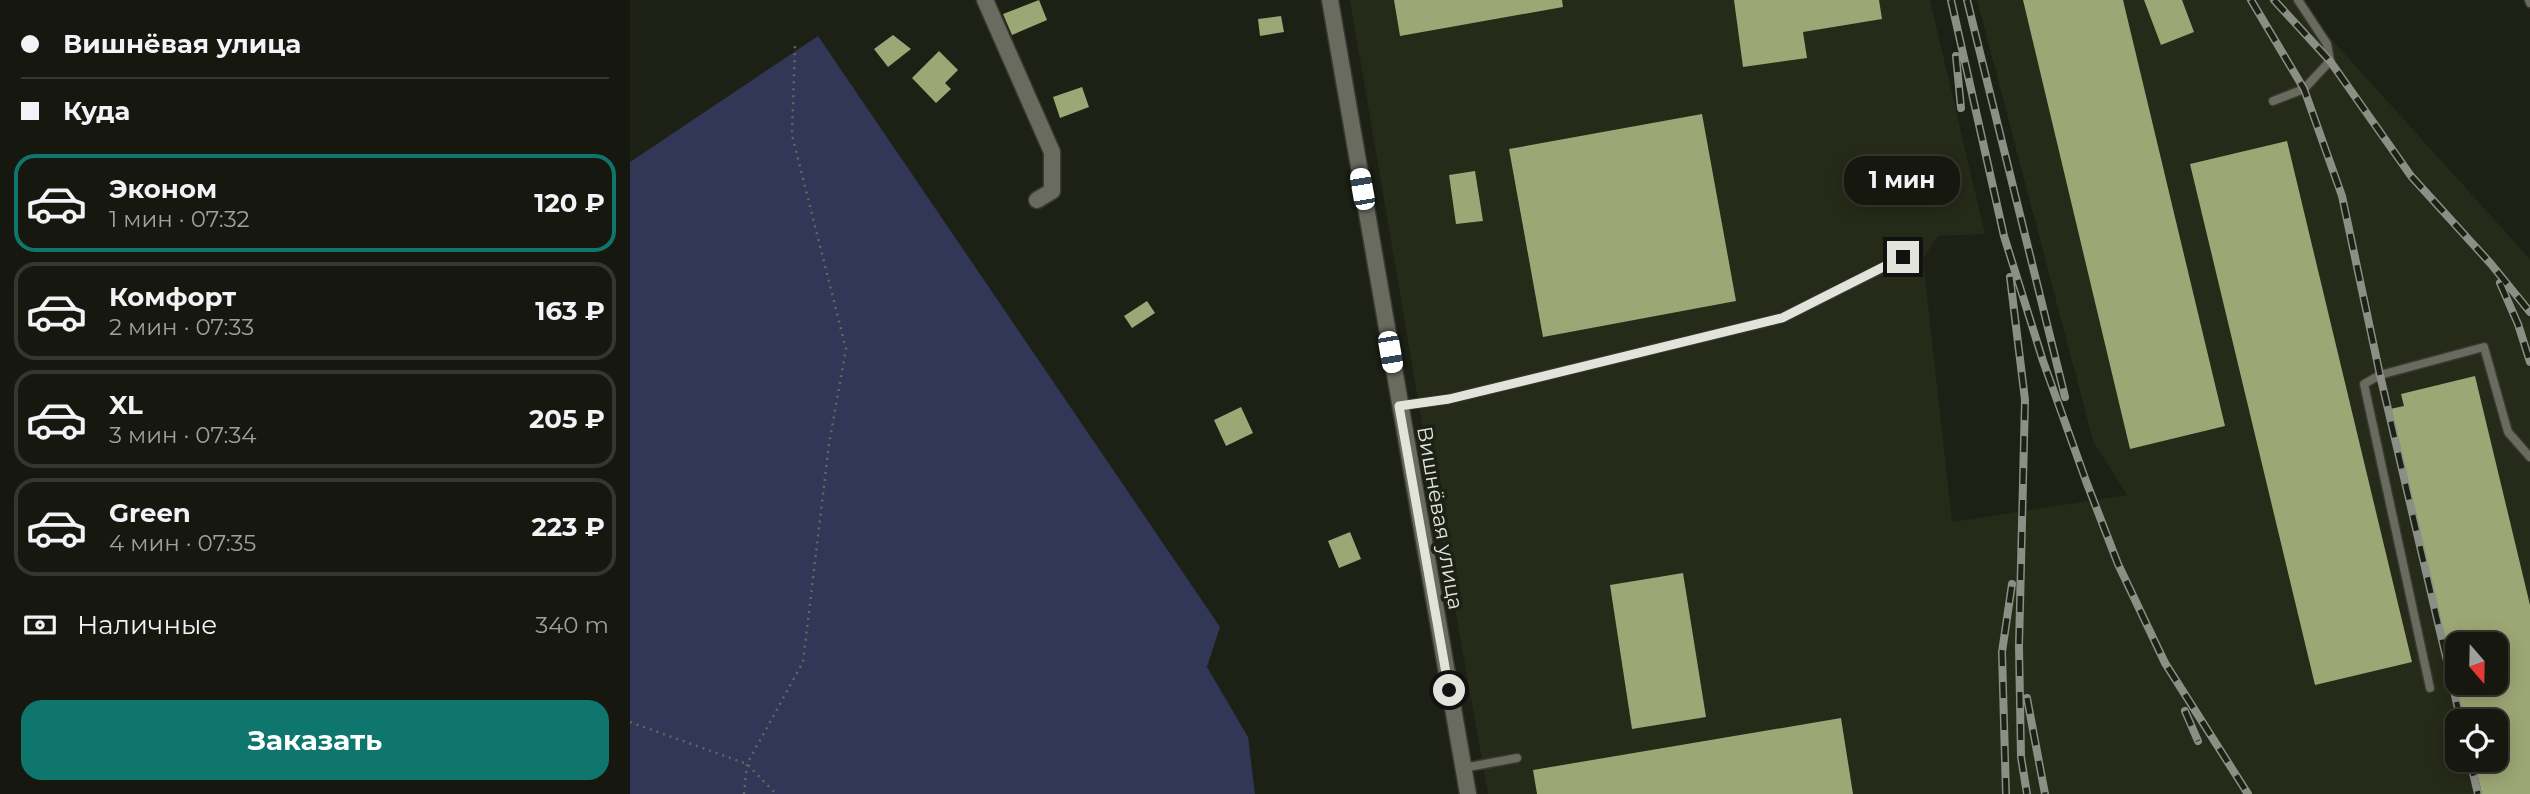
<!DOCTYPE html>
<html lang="ru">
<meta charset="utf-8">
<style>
:root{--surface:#16180f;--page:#1f2118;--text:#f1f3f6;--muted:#9ea09e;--line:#35372f;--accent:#0f766e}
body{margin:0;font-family:Montserrat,sans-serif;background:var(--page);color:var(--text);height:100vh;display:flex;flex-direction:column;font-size:26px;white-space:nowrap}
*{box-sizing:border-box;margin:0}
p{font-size:23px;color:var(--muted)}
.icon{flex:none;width:38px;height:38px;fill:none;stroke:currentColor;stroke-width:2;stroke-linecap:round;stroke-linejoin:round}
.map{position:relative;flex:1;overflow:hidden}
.drawer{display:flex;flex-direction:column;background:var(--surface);width:630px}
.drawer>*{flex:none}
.top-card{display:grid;align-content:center;height:154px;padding:0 21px;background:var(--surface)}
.needle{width:46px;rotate:160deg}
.buttons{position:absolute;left:1815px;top:632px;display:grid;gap:14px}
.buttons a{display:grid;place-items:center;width:63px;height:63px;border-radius:14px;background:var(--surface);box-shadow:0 4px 18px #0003,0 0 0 2px var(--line);font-size:35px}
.end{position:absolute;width:32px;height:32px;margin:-16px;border:9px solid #e2e4dc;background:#111;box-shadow:0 0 0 4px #111}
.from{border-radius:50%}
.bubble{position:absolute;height:49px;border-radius:21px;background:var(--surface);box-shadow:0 4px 18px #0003,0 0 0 2px var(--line);font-size:23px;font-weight:700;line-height:49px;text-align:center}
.car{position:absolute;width:21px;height:42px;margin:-21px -10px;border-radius:9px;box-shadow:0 0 5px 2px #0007;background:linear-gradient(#fff 24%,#345 0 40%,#fff 0 76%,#345 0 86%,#fff 0)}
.top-card b{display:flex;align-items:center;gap:24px;height:66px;font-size:26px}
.top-card b+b{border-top:2px solid var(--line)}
.top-card i{width:18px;height:18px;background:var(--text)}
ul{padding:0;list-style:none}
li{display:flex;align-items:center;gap:21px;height:98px;margin:0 14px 10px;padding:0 7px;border:4px solid var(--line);border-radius:21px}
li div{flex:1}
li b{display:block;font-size:26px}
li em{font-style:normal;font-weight:700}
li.selected{border-color:var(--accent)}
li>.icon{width:63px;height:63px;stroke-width:1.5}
.pay{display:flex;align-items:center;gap:18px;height:77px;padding:0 21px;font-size:26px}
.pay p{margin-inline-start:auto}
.button{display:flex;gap:14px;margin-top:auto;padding:14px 21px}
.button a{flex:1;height:80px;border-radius:21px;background:var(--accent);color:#fff;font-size:28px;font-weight:700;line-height:80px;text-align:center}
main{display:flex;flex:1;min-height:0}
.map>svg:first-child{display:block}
.built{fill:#262a18;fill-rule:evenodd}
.green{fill:#323657}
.building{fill:#9da775}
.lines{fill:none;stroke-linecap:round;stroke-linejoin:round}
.lane-casing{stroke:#383932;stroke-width:11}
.street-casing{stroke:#383932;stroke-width:19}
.path{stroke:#64675c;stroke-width:2.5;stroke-dasharray:2 5;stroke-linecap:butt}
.lane{stroke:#686b5e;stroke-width:8}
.street{stroke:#686b5e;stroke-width:16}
.rail-casing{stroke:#8c8f85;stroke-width:8}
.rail{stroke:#1d2014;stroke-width:5;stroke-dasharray:16;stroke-linecap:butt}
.route{stroke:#e2e4dc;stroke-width:9}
.labels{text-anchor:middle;stroke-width:7;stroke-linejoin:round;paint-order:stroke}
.street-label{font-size:21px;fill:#e2e4dc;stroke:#1d2014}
</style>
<main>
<section class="drawer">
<div class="top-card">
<b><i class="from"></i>Вишнёвая улица</b>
<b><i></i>Куда</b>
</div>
<ul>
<li class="selected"><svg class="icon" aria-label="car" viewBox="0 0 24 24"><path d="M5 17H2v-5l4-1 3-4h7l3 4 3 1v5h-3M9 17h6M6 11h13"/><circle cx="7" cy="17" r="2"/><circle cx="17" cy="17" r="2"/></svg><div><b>Эконом</b><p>1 мин · 07:32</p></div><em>120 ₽</em></li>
<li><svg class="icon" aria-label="car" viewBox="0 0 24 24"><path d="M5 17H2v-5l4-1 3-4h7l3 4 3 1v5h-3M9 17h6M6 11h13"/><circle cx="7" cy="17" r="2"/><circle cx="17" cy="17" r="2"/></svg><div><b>Комфорт</b><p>2 мин · 07:33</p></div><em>163 ₽</em></li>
<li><svg class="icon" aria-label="car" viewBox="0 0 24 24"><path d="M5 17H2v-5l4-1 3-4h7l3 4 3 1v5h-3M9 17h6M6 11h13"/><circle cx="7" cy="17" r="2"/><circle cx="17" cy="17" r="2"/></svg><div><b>XL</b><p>3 мин · 07:34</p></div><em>205 ₽</em></li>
<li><svg class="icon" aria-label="car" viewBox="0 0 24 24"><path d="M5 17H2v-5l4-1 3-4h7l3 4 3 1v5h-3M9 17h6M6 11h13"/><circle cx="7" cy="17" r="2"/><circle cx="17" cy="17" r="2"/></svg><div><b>Green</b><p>4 мин · 07:35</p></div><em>223 ₽</em></li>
</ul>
<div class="pay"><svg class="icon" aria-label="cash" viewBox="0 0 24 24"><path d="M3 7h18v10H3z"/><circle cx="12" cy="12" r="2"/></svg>Наличные<p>340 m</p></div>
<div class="button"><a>Заказать</a></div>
</section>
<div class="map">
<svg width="1900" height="794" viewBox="0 0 1900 794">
<rect width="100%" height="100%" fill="#1d2014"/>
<path class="built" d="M720 0H1300L1355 234 1308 236 1293 259 1322 522 1497 495 1463 441 1347 0H1666L1900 259V794H858L792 423ZM1827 644H1866V682H1827ZM1827 721H1866V760H1827Z"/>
<path class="green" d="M188 36 590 627 577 667 618 737 625 794H0V162Z"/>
<path class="building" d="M409 0 417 20 382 35 373 14Z
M764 0H932L933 7 770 36Z
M1104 0H1249L1252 19 1173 32 1177 58 1113 67Z
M1393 0H1493L1595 426 1500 449Z
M1514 0H1552L1564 32 1531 45Z
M651 16 654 32 630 36 628 19Z
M263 35 281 49 258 67 244 49Z
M309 51 328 70 315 83 321 89 306 103 282 78Z
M452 87 459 107 430 118 423 97Z
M1072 114 1106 301 913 337 879 149Z
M1657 141 1782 662 1685 685 1560 164Z
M845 171 853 221 826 224 819 175Z
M517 301 525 313 502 328 494 316Z
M1845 376 1900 605V794H1852L1844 760H1866V721H1834L1825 682H1866V644H1816L1760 409 1774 406 1771 394Z
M611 407 623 433 596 446 584 420Z
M720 532 731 559 709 568 698 541Z
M1053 573 1076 717 1002 729 980 585Z
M1211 718 1223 794H907L903 770Z"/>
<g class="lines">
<g class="lane-casing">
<path id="lane" d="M1899 0 1900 3
M1643 101 1674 89 1700 61 1697 44 1668 0
M769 406 819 399 1152 318 1274 257
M1800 688 1734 384 1750 375 1854 347 1878 432 1900 457
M833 768 887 758"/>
</g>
<g class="street-casing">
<path id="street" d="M355 0 422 152V191L407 200
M700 0 838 794"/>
</g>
<path class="path" d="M0 722 117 764 146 794
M114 794 117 764 173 662 199 444 216 349 162 135 165 46"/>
<use href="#lane" class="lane"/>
<use href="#street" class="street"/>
<g class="rail-casing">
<path id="rail" d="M1321 0 1374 236 1413 361 1456 481 1488 564 1535 663 1618 794
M1337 0 1435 397
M1621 0 1674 89 1712 196 1750 375 1831 721
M1644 0 1700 61 1781 176 1861 264 1900 312
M1326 56 1331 108
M1380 277 1395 400 1389 646 1391 757 1397 794
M1870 283 1888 324 1900 362
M1397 698 1415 794
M1555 711 1568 741
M1840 760 1848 794
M1376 794 1372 652 1382 584"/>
</g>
<use href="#rail" class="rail"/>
</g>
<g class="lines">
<path class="route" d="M819 690 769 406 819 399 1152 318 1273 257"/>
</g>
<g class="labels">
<g class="street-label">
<text transform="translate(810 518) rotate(80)" y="7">Вишнёвая улица</text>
</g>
</g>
</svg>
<div class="buttons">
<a><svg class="needle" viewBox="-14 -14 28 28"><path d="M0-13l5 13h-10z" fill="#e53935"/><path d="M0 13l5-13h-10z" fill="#9ea09e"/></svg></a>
<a><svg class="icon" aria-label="locate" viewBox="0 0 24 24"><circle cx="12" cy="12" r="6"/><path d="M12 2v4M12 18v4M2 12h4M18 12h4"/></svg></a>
</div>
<i class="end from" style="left:819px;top:690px"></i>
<i class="end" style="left:1273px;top:257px"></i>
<div class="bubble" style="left:1214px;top:156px;width:116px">1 мин</div>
<i class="car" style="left:732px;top:189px;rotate:350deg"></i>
<i class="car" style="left:760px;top:352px;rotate:170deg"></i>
</div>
</main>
